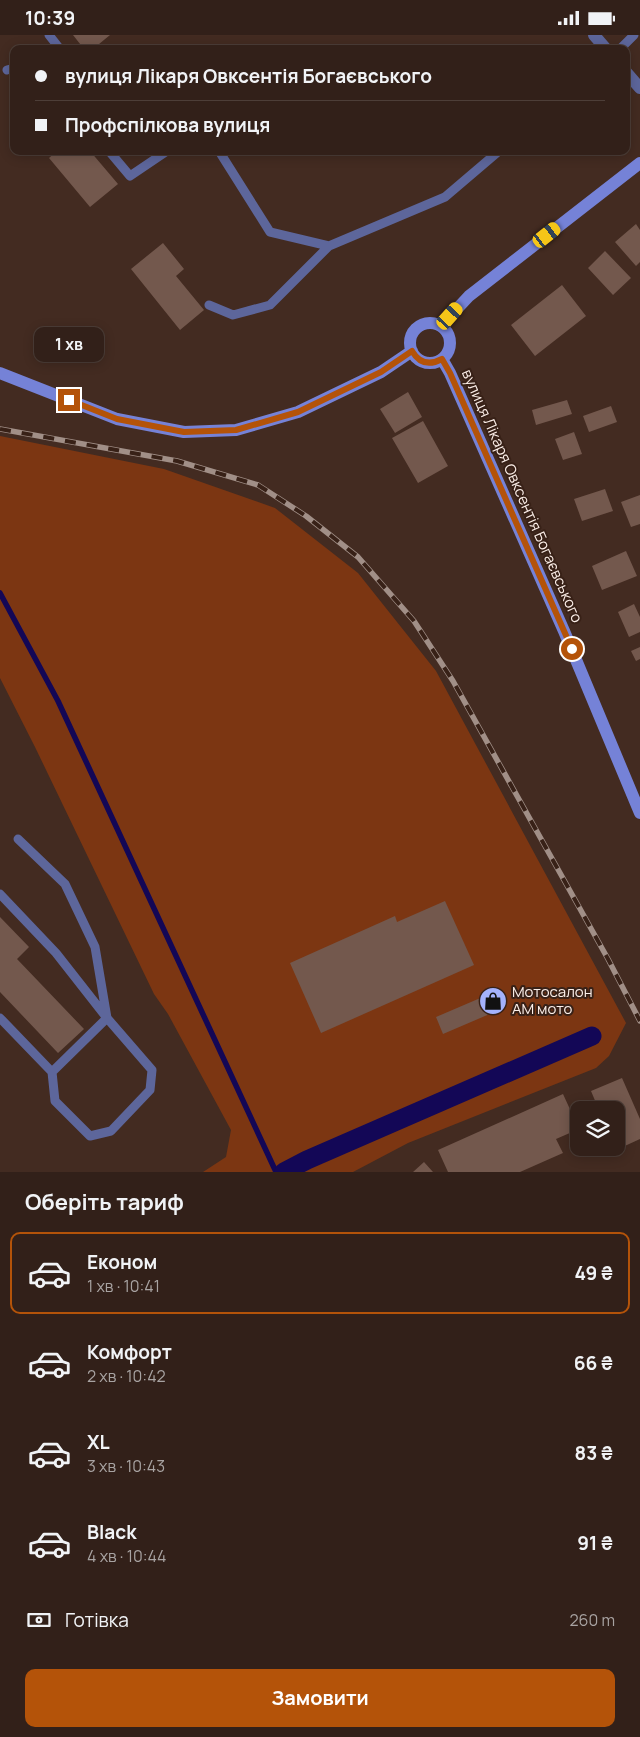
<!DOCTYPE html>
<html lang="uk">
<meta charset="utf-8">
<style>
:root{--surface:#322019;--page:#3d2d26;--text:#f1f3f6;--muted:#a8a3a2;--line:#4d3e38;--accent:#b45309}
body{margin:0;font-family:Manrope,sans-serif;background:var(--page);color:var(--text);height:100vh;display:flex;flex-direction:column;font-size:19px;white-space:nowrap}
*{box-sizing:border-box;margin:0}
p{font-size:16px;color:var(--muted)}
.icon{flex:none;width:28px;height:28px;fill:none;stroke:currentColor;stroke-width:2;stroke-linecap:round;stroke-linejoin:round}
.map{position:relative;height:1137px;overflow:hidden}
.details{display:flex;flex-direction:column;background:var(--surface);flex:1}
.details>*{flex:none}
.banner{position:absolute;left:10px;top:10px;width:620px;height:110px;border-radius:10px;box-shadow:0 2px 12px #0003,0 0 0 1px var(--line);display:grid;align-content:center;height:110px;padding:0 25px;background:var(--surface)}
.fabs{position:absolute;left:570px;top:1066px;display:grid;gap:10px}
.fabs a{display:grid;place-items:center;width:55px;height:55px;border-radius:10px;background:var(--surface);box-shadow:0 2px 12px #0003,0 0 0 1px var(--line);font-size:25px}
.end{position:absolute;width:22px;height:22px;margin:-11px;border:6px solid #b45309;background:#fff;box-shadow:0 0 0 2px #fff}
.from{border-radius:50%}
.bubble{position:absolute;height:35px;border-radius:10px;background:var(--surface);box-shadow:0 2px 12px #0003,0 0 0 1px var(--line);font-size:16px;font-weight:700;line-height:35px;text-align:center}
.car{position:absolute;width:15px;height:30px;margin:-15px -8px;border-radius:6px;box-shadow:0 0 4px 1px #0007;background:linear-gradient(#f5c518 24%,#345 0 40%,#f5c518 0 76%,#345 0 86%,#f5c518 0)}
.banner b{display:flex;align-items:center;gap:18px;height:48px;font-size:19px}
.banner b+b{border-top:1px solid var(--line)}
.banner i{width:12px;height:12px;background:var(--text)}
ul{padding:0;list-style:none}
li{display:flex;align-items:center;gap:15px;height:82px;margin:0 10px 8px;padding:0 15px;border:2px solid transparent;border-radius:10px}
li div{flex:1}
li b{display:block;font-size:19px}
li em{font-style:normal;font-weight:700}
li.active{border-color:var(--accent)}
li>.icon{width:45px;height:45px;stroke-width:1.5}
h2{padding:0 25px;font-size:22px;line-height:60px}
.pay{display:flex;align-items:center;gap:12px;height:55px;padding:0 25px;font-size:19px}
.pay p{margin-inline-start:auto}
.action{display:flex;gap:10px;margin-top:auto;padding:10px 25px}
.action a{flex:1;height:58px;border-radius:10px;background:var(--accent);color:#fff;font-size:20px;font-weight:700;line-height:58px;text-align:center}
.status{display:flex;justify-content:space-between;align-items:center;height:35px;padding:0 25px;background:var(--surface);direction:ltr}
.status svg{height:14px;fill:currentColor}
.map>svg:first-child{display:block}
.green{fill:#7c3612}
.lines{fill:none;stroke-linecap:round;stroke-linejoin:round}
.stream{stroke:#130756;stroke-width:5.5}
.canal{stroke:#130756;stroke-width:19}
.building{fill:#73584d}
.lane{stroke:#5d669b;stroke-width:9}
.street{stroke:#5d669b;stroke-width:12}
.secondary{stroke:#7582d7;stroke-width:12}
.rail-casing{stroke:#a18f87;stroke-width:5.5}
.rail{stroke:#382117;stroke-width:4;stroke-dasharray:11;stroke-linecap:butt}
.route{stroke:#b45309;stroke-width:6}
.labels{text-anchor:middle;stroke-width:4;stroke-linejoin:round;paint-order:stroke}
.street-label{font-size:15px;fill:#fdf0ea;stroke:#382117}
.poi-label{font-size:15px;fill:#fdf0ea;stroke:#382117;text-anchor:start}
</style>
<div class="status"><b>10:39</b><svg viewBox="0 0 49 12"><path d="M0 12V9h3v3zM5 12V6h3v6zM10 12V3h3v9zM15 12V0h3v12zM26 1h20v11H26zM47 4h2v5h-2z"/></svg></div>
<div class="map">
<svg width="640" height="1137" viewBox="0 0 640 1137">
<rect width="100%" height="100%" fill="#432b21"/>
<path class="green" d="M0 401 164 434 275 473 358 538 436 636 626 988 609 1021 596 1033 408 1108 353 1137H203L226 1122 231 1095 168 979 154 959 35 712 0 643Z"/>
<g class="lines">
<path class="stream" d="M0 558 58 666 276 1137"/>
<path class="canal" d="M284 1137 307 1125 592 1001"/>
</g>
<path class="building" d="M73 0H110L93 14H84Z
M57 116H90L118 149 90 172 49 123Z
M636 189 640 195V227L636 231 615 207Z
M163 208 184 234 176 241 204 275 180 295 131 234Z
M605 216 631 243 613 260 588 233Z
M562 250 586 281 535 321 511 290Z
M408 357 422 382 395 398 380 374Z
M567 365 572 379 536 390 532 375Z
M611 371 617 387 589 397 583 381Z
M423 386 448 431 418 448 392 403Z
M574 397 582 419 563 425 555 404Z
M605 454 613 476 582 486 574 464Z
M640 460V489L631 492 621 467Z
M626 516 637 541 602 555 592 531Z
M634 569 640 582V597L629 602 618 577Z
M640 612V624L636 626 631 616Z
M445 866 474 930 321 998 290 928 395 881 397 887Z
M0 882 29 912 17 924 84 994 58 1018 0 957Z
M499 955 506 972 443 999 436 982Z
M622 1043 640 1084V1104L616 1115V1075H599L591 1056Z
M563 1059 579 1094 556 1104 563 1118 520 1137H448L438 1115Z
M424 1127 433 1137H413Z"/>
<g class="lines">
<path class="lane" d="M49 0 60 14
M620 14 634 0
M7 35 14 33
M109 116 130 141 167 116
M219 116 270 197 329 211 445 162 499 116
M209 270 233 280 270 270 329 211
M18 804 65 849 95 912 107 983 152 1035 150 1055 111 1096 90 1101 55 1066 52 1037
M0 859 56 918 107 983 52 1037 0 983"/>
<path class="street" d="M594 0 606 14
M626 37 640 53"/>
<path class="secondary" d="M410 308a20 20 0 1 1 40 0a20 20 0 1 1-40 0Z
M441 291 469 261 640 128
M442 324 450 338 564 596 640 778
M0 338 117 384 184 397 236 395 298 377 381 337 412 316"/>
<g class="rail-casing">
<path id="rail" d="M0 394 177 426 258 450 306 481 358 522 414 586 453 646 608 924 640 986"/>
</g>
<use href="#rail" class="rail"/>
</g>
<g class="lines">
<path class="route" d="M69 365 117 384 184 397 236 395 298 377 381 337 412 316C419 328 429 331 442 324L450 338 572 614"/>
</g>
<defs>
<g id="shop-disc" transform="scale(1.4375)"><circle r="9.5" fill="#a4b2fc" stroke="#382117"/><path d="M-5-2.5h2.3a2.7 3.5 0 0 1 5.4 0H5L5.5 6h-11ZM-1.5-2.5h3a1.5 2.3 0 0 0-3 0Z" fill="#111"/></g>
</defs>
<g fill-rule="evenodd">
<use href="#shop-disc" x="493" y="966"/>
</g>
<g class="labels">
<g class="street-label">
<text transform="translate(522 461) rotate(66)" y="5">вулиця Лікаря Овксентія Богаєвського</text>
</g>
<g class="poi-label">
<text x="512" y="962">Мотосалон<tspan x="512" dy="17">АМ мото</tspan></text>
</g>
</g>
</svg>
<div class="fabs">
<a><svg class="icon" aria-label="layers" viewBox="0 0 24 24"><path d="M12 4l9 5-9 5-9-5zM3 14l9 5 9-5"/></svg></a>
</div>
<i class="end from" style="left:572px;top:614px"></i>
<i class="end" style="left:69px;top:365px"></i>
<div class="bubble" style="left:34px;top:292px;width:70px">1 хв</div>
<i class="car" style="left:547px;top:200px;rotate:52deg"></i>
<i class="car" style="left:450px;top:281px;rotate:42deg"></i>
<div class="banner">
<b><i class="from"></i>вулиця Лікаря Овксентія Богаєвського</b>
<b><i></i>Профспілкова вулиця</b>
</div>
</div>
<section class="details">
<h2>Оберіть тариф</h2>
<ul>
<li class="active"><svg class="icon" aria-label="car" viewBox="0 0 24 24"><path d="M5 17H2v-5l4-1 3-4h7l3 4 3 1v5h-3M9 17h6M6 11h13"/><circle cx="7" cy="17" r="2"/><circle cx="17" cy="17" r="2"/></svg><div><b>Економ</b><p>1 хв · 10:41</p></div><em>49 ₴</em></li>
<li><svg class="icon" aria-label="car" viewBox="0 0 24 24"><path d="M5 17H2v-5l4-1 3-4h7l3 4 3 1v5h-3M9 17h6M6 11h13"/><circle cx="7" cy="17" r="2"/><circle cx="17" cy="17" r="2"/></svg><div><b>Комфорт</b><p>2 хв · 10:42</p></div><em>66 ₴</em></li>
<li><svg class="icon" aria-label="car" viewBox="0 0 24 24"><path d="M5 17H2v-5l4-1 3-4h7l3 4 3 1v5h-3M9 17h6M6 11h13"/><circle cx="7" cy="17" r="2"/><circle cx="17" cy="17" r="2"/></svg><div><b>XL</b><p>3 хв · 10:43</p></div><em>83 ₴</em></li>
<li><svg class="icon" aria-label="car" viewBox="0 0 24 24"><path d="M5 17H2v-5l4-1 3-4h7l3 4 3 1v5h-3M9 17h6M6 11h13"/><circle cx="7" cy="17" r="2"/><circle cx="17" cy="17" r="2"/></svg><div><b>Black</b><p>4 хв · 10:44</p></div><em>91 ₴</em></li>
</ul>
<div class="pay"><svg class="icon" aria-label="cash" viewBox="0 0 24 24"><path d="M3 7h18v10H3z"/><circle cx="12" cy="12" r="2"/></svg>Готівка<p>260 m</p></div>
<div class="action"><a>Замовити</a></div>
</section>
